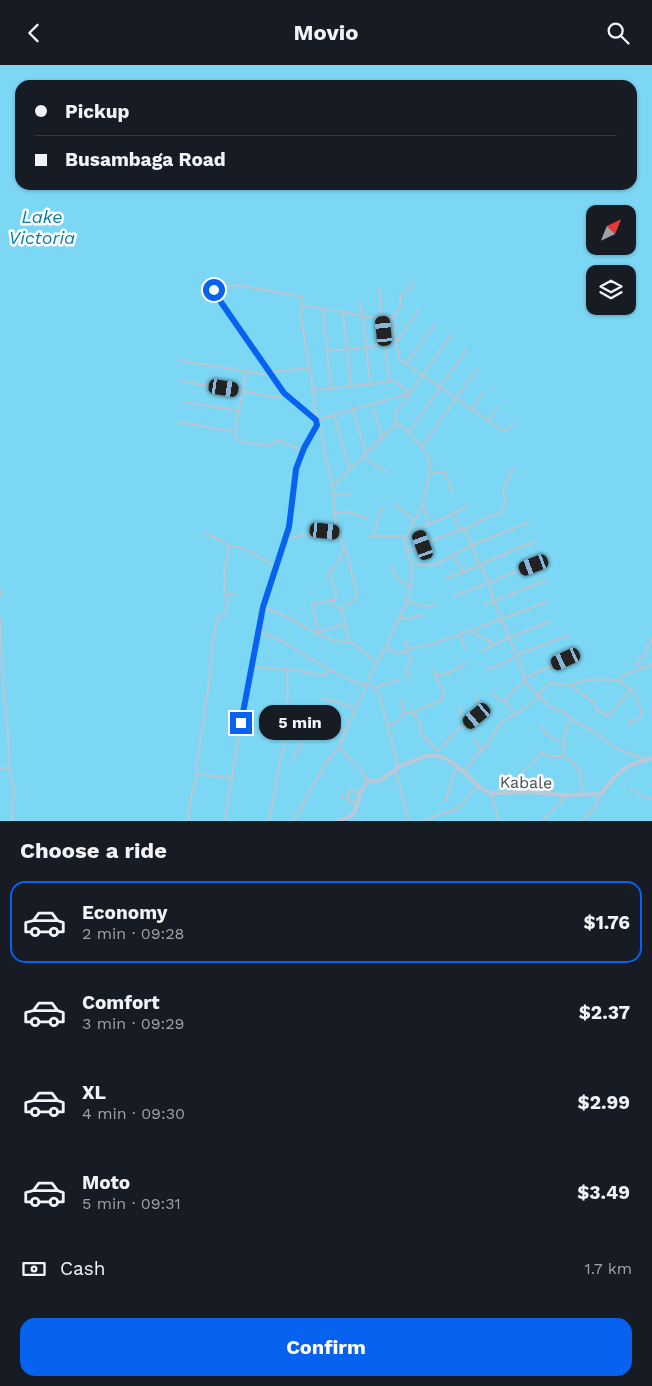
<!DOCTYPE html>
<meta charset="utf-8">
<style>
:root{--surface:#171b24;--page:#242831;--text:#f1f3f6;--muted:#9ea1a6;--line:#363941;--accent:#0662ef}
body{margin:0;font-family:"Work Sans",sans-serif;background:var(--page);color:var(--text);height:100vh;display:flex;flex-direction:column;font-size:19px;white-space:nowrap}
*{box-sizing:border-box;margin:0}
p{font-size:16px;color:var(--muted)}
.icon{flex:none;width:28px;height:28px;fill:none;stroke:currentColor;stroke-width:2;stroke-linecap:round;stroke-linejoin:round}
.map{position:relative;height:756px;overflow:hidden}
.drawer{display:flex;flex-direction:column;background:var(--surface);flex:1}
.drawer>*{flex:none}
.guide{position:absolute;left:15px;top:15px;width:622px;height:110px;border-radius:15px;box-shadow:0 1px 4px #0004;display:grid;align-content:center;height:110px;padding:0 20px;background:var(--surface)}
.needle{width:32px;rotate:43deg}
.controls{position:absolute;left:586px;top:140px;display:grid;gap:10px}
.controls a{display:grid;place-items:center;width:50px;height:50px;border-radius:10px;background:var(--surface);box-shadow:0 1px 4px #0004;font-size:25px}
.end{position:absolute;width:22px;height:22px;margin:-11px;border:6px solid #0662ef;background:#fff;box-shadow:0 0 0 2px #fff}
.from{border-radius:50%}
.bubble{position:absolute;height:35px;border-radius:15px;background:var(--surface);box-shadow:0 1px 4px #0004;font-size:16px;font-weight:700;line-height:35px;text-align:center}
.car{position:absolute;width:15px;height:30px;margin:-15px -8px;border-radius:6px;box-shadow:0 0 4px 1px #0007;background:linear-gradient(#222 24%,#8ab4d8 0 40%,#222 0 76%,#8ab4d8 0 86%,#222 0)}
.guide b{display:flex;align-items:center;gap:18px;height:48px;font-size:19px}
.guide b+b{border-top:1px solid var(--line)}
.guide i{width:12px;height:12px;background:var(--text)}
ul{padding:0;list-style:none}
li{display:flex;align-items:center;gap:15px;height:82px;margin:0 10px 8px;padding:0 10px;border:2px solid transparent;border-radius:15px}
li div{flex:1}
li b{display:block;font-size:19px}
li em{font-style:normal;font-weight:700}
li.on{border-color:var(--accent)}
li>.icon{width:45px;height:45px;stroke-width:1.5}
h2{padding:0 20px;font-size:22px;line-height:60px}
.pay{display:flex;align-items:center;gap:12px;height:55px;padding:0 20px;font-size:19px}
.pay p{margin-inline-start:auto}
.primary-button{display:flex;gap:10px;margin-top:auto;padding:10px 20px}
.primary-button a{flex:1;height:58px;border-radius:15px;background:var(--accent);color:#fff;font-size:20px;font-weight:700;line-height:58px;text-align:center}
header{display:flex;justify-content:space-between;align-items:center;height:65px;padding:0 20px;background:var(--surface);font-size:22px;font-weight:700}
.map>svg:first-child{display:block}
.water{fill:#7cd7f5;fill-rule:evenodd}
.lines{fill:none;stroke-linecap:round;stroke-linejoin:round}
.street{stroke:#bbc6d1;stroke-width:2}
.secondary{stroke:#bcc8d8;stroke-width:4}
.route{stroke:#0662ef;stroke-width:6}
.labels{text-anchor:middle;stroke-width:5;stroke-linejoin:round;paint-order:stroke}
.street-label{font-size:16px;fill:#434f5b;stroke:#fff}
.water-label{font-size:18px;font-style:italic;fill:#017ea9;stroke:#fff}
</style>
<header><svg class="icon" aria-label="back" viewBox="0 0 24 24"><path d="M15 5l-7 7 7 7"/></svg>Movio<svg class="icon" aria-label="search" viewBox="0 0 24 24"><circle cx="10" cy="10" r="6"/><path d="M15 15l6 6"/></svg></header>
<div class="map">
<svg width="652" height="756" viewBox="0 0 652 756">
<rect width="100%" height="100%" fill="#efecec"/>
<path class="water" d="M0 0H652V756H0ZM20 20H632V120H20ZM595 149H628V181H595ZM595 209H628V241H595Z"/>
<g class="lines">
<path class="street" d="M360 238 363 251 383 253 384 251 392 252 393 253 399 294 502 365H507L512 360
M302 240 343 247 363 251 370 319
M323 244 331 323
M343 247 351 321
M393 253 401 241 400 229H405L414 217
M327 286 367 282 396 277 419 245
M181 296 270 310
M406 299 435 259
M246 306 235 367 236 375 239 376 269 381 276 375 293 381 303 386
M270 307 309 303
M179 316 277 332H280L284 328
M313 325 301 251 302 232 239 220 215 223 216 230 284 328 316 355
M185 337 239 346
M372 339 382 373
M353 344 365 387
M471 345 482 328
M334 350 349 403
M488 356 498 342
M179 357 235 367
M396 359 395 352 397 346 451 270
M317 360 321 363 325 390 333 421 396 359C407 362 421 381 428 390L429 393 430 400 424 436 407 471 405 477 407 485
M317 360 313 325 388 317 389 316 379 223
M409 367 466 285
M422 381 477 304
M362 392 385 406
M428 410 438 407 445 408 452 428
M333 421 334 443 337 467 347 488 357 531 356 534 344 541 342 545 349 578
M333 431 342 429 351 430
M394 439 414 455
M423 440 429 459
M334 448 348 447 367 453
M452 449 466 442
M465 464 488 452 501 448 506 436 503 425 513 403
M205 468 220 475 229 481
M370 471H407
M373 471 379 449 384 443
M286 474 320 466 337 467
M423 480 418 464 452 449 462 465
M452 491 464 507
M411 497 415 499 435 500 472 480 529 457
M391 502 397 513 411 523
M446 513C474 504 501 490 528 479L534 478
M0 525V530
M225 528 237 530
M454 531 534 500
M335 535 333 537 334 540 342 545
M407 536 424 541 435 540 437 537
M484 540 546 515
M263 542 287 552 322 571 336 576 353 578 376 597
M0 553 2 601 9 683V702L14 724 12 756
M399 553 407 554 422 549
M258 566 282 576 328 604
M319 566 312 540C320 535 327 538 335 535L336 525 328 509C338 501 338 494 345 483
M471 566C477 572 487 573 494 579
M315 568 345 559
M460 569 465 583
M405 575 409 585
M385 581 398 589 412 583 429 580 486 560 546 537
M482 585 509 573 550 556
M406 587 412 595 406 605V608L410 612
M517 590 569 570
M252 602 287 604 323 610 327 609 329 604 347 614 366 621
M642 602 637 598 644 590 652 573
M486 605 517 592
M435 610 448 608 466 599
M525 613 576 589
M620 615 623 610 643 603 652 599
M367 618 375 623 379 628 398 702
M571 620C590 611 601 616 620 615L623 619 634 627 642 647 639 654 631 656 628 661
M375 623 389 617 401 615
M493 627 499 635 505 636 514 649
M537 630 550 618 571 620 594 638 597 645 608 651 628 628 630 624
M322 633 347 640 354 644
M402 635V642L404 648
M505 636 513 626 525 616
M458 641 467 660
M414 649C421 639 433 643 443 633V626L433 605
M289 656 325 663 346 665
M540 660C545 668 554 677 564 677
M387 661C393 659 402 654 404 648L409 647 414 649 421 660 420 667 436 685 437 690
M473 674 482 684
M339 682 369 715
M437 687 459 663 469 658 482 647 483 644 476 631
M563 691 571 696 581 708 582 730
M293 694 301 678V672L305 659
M0 703H6L9 702
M396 706 409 756
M465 706 474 693 489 678 499 660 509 652 514 650 534 636 538 631
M232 713 197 709C197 698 197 688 200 678L209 617 213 574 217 553 225 549C231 536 224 530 224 517 224 505 226 493 229 481 245 480 262 494 276 502
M631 724 645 733 652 734
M506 726 507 721C514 716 538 693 541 687L551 692 562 691 565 682 564 671 567 662 571 655
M489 728 493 735 499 756
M341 731 356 739
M349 736V726L351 725 360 728
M446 736 451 716 458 702
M189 756C188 740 193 724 197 709
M225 756 245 631 263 542 289 462 296 404 304 383 321 354 409 328 397 317 389 316
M269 756 288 656 287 604
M294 756 307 731 327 696 339 682 354 647V644L362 632 369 612 383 587 404 543 410 527 412 510 411 497 407 486 441 472 465 464 479 499 489 517 494 536 521 601 525 616 530 622 548 640 563 647 578 658 598 669 614 682 630 689 646 694
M425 756 439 749 456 745 478 721
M542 756 566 732
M582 756 595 742 600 730"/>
<path class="secondary" d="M338 756 351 751 354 748 363 722 367 717 380 715 394 706 398 702 428 690 443 692 447 694 464 707 478 721 489 728 533 727 563 730 601 729C618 706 623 701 652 693"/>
</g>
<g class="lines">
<path class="route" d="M214 225 216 230 284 328 316 355 317 360 304 383 296 404 289 462 263 542 241 658"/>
</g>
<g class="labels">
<g class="street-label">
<text transform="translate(526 717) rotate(1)" y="6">Kabale</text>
</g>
<g class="water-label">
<text x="42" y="158">Lake<tspan x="42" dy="21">Victoria</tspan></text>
</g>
</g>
</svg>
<div class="controls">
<a><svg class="needle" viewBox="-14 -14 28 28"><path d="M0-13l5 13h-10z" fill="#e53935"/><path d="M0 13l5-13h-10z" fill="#9ea1a6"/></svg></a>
<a><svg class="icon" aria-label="layers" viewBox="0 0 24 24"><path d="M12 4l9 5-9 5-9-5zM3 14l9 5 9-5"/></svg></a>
</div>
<i class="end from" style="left:214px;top:225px"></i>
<i class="end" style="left:241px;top:658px"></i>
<div class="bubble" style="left:259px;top:640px;width:82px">5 min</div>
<i class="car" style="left:384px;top:266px;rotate:354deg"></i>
<i class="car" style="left:224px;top:323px;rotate:99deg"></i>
<i class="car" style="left:325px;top:466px;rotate:96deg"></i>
<i class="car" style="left:423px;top:480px;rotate:340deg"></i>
<i class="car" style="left:534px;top:500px;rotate:249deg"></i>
<i class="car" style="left:566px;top:594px;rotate:245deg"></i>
<i class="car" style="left:477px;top:651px;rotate:230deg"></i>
<div class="guide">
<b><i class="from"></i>Pickup</b>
<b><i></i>Busambaga Road</b>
</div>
</div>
<section class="drawer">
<h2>Choose a ride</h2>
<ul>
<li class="on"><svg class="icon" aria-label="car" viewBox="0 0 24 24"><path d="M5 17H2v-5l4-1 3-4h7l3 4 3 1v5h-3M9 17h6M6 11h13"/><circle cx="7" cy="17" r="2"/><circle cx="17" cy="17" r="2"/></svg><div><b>Economy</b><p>2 min · 09:28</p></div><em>$1.76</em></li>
<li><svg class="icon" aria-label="car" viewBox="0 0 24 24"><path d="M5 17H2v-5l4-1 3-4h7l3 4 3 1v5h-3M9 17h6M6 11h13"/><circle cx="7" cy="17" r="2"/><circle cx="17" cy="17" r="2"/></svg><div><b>Comfort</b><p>3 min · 09:29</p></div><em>$2.37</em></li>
<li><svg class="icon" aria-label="car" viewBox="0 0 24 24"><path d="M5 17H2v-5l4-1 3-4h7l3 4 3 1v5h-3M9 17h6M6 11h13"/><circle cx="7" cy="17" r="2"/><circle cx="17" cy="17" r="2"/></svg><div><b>XL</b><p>4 min · 09:30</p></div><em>$2.99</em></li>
<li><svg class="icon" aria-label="car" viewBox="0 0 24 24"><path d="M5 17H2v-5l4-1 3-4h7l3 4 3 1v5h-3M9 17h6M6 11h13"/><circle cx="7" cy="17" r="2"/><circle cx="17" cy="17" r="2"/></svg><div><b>Moto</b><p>5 min · 09:31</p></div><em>$3.49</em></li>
</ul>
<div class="pay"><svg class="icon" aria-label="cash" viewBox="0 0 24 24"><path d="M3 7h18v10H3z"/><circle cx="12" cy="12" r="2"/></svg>Cash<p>1.7 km</p></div>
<div class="primary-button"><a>Confirm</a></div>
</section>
